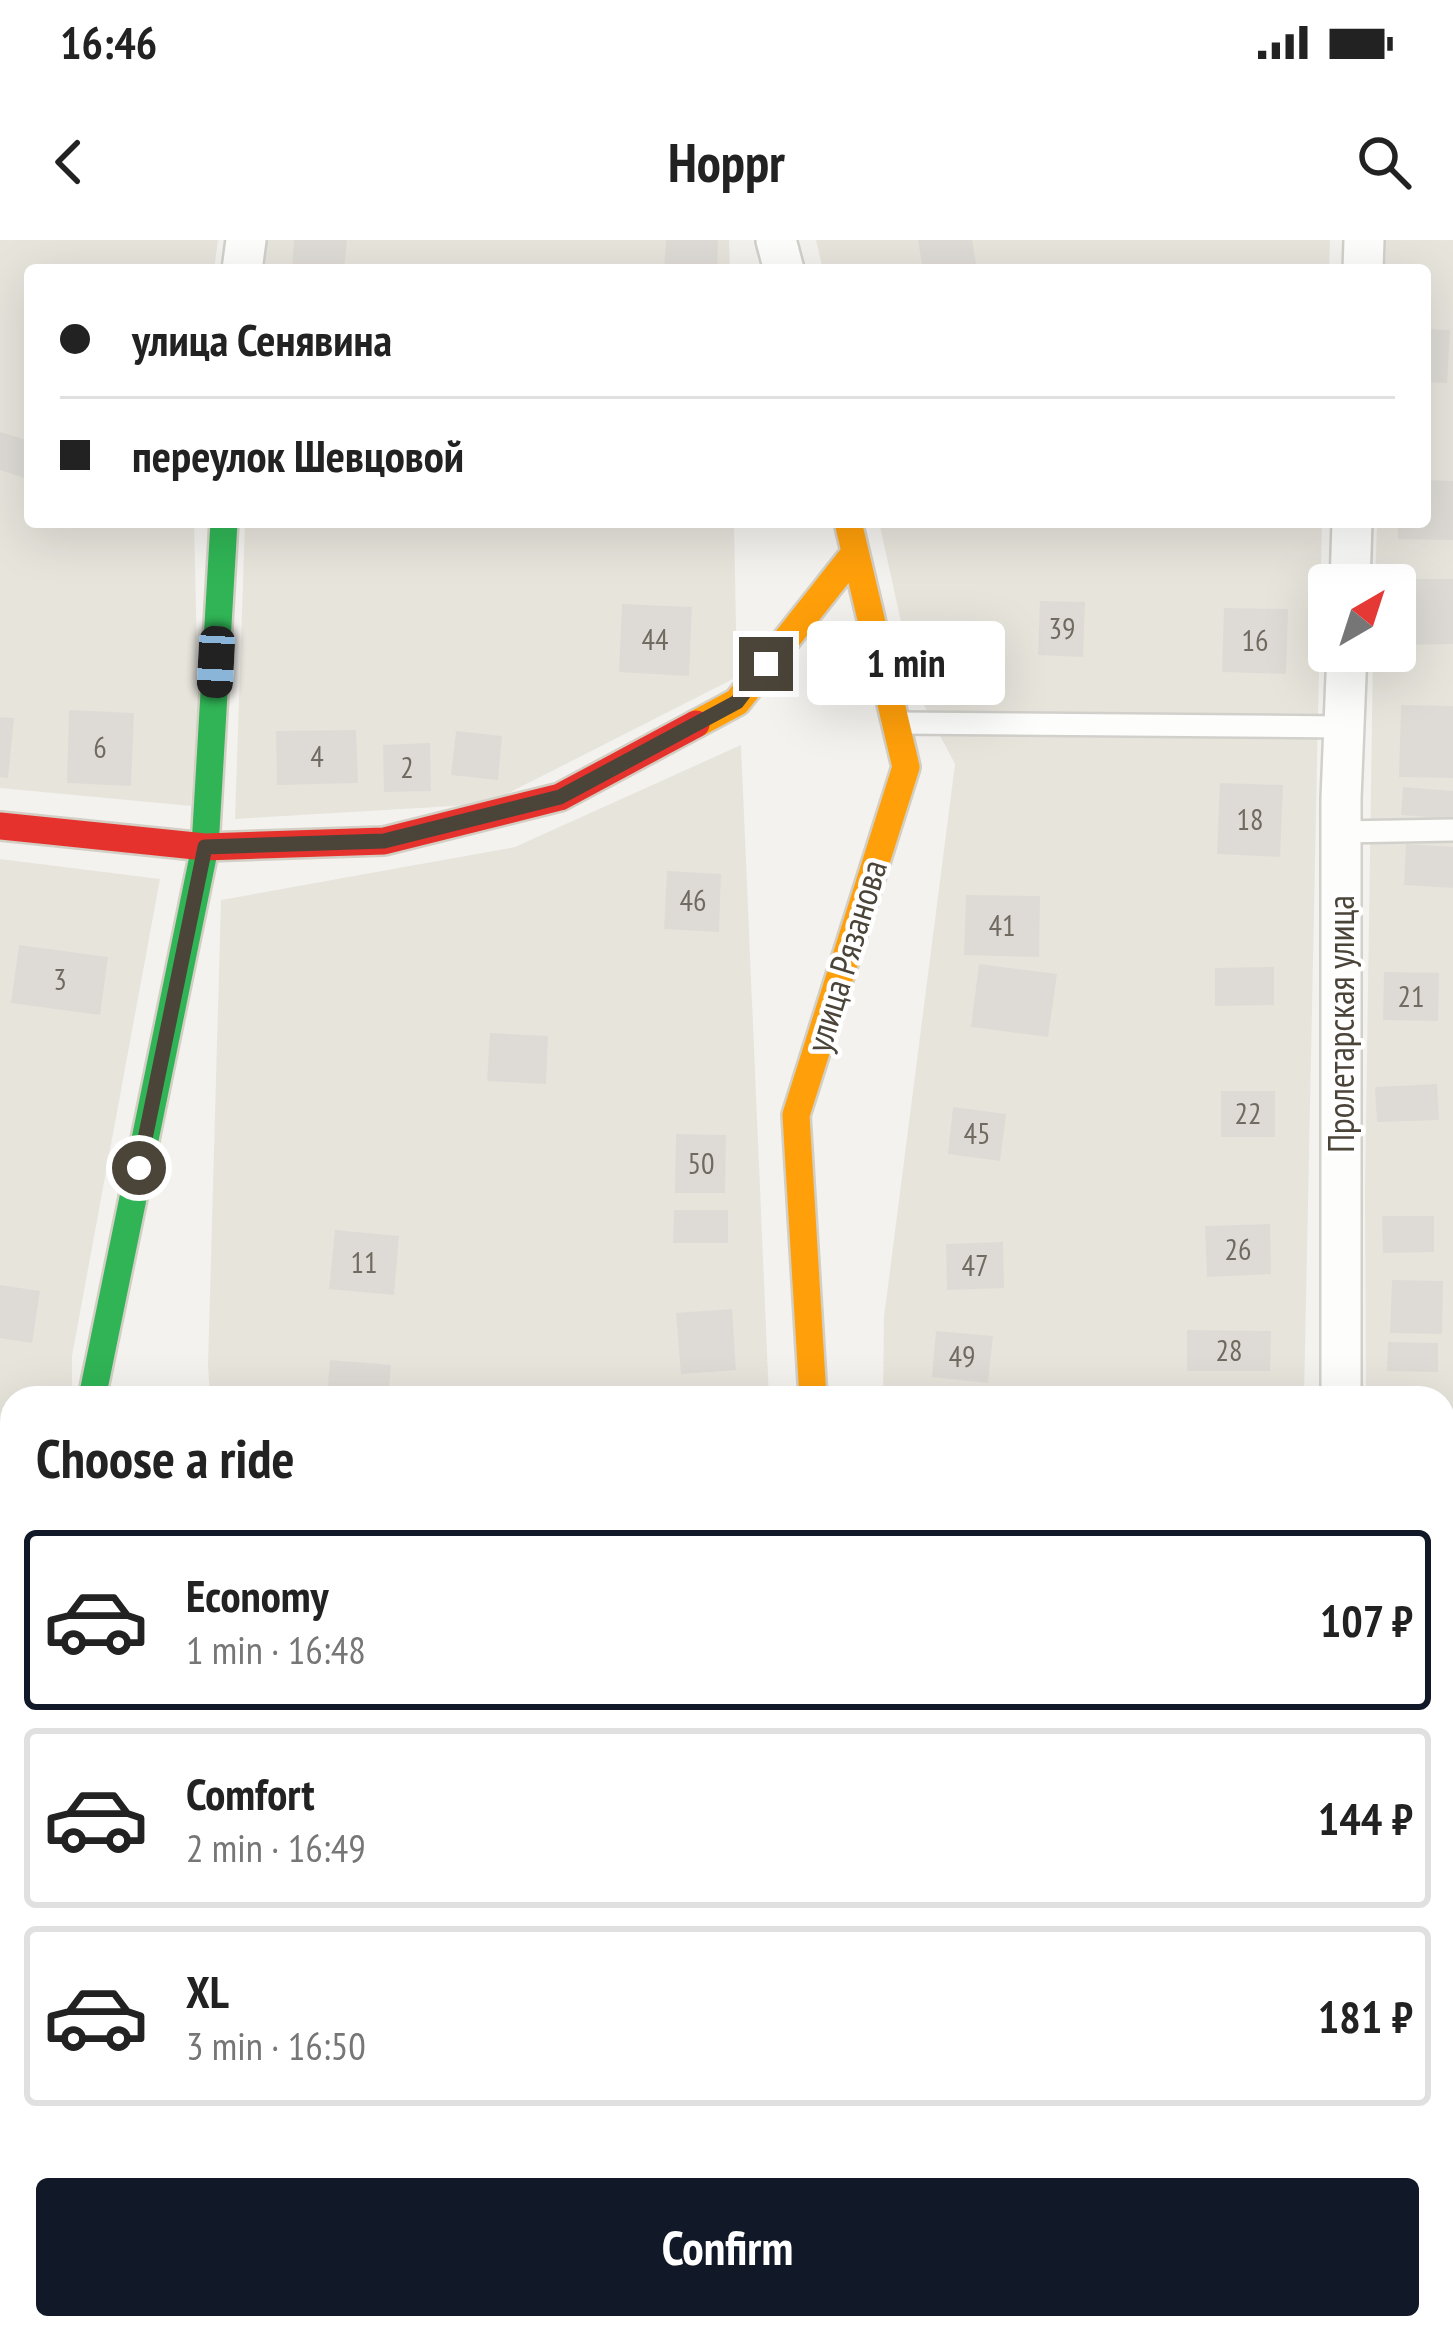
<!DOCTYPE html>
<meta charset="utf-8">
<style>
:root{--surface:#fff;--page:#f6f6f6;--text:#222;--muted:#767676;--line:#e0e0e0;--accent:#111827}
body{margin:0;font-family:"PT Sans Narrow",sans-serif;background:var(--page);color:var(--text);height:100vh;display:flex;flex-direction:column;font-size:45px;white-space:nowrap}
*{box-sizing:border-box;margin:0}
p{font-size:39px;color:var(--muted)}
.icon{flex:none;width:66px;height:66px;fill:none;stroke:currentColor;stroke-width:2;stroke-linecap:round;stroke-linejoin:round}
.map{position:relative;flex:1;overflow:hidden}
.drawer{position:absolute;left:0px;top:1146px;width:1455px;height:954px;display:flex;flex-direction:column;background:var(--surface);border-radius:36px 36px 0 0;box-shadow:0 12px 48px #0002}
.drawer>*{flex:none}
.guide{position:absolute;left:24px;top:24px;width:1407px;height:264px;border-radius:12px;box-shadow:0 12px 48px #0002;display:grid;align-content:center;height:264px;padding:0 36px;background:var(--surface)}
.needle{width:78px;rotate:39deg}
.fabs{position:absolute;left:1308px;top:324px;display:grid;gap:24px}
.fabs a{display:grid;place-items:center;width:108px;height:108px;border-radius:12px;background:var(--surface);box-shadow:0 12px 48px #0002;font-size:60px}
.end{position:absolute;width:54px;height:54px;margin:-27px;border:15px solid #4b4439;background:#fff;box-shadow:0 0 0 6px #fff}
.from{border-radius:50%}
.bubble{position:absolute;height:84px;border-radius:12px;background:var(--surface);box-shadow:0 12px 48px #0002;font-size:39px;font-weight:700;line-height:84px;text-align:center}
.car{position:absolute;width:36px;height:72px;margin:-36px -18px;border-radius:15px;box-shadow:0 0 9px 3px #0007;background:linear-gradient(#222 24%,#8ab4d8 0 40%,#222 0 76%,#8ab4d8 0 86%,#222 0)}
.guide b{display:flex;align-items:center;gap:42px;height:114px;font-size:45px}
.guide b+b{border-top:3px solid var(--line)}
.guide i{width:30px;height:30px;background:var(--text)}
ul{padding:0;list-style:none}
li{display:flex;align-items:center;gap:36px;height:180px;margin:0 24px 18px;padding:0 12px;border:6px solid var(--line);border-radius:12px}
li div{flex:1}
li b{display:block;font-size:45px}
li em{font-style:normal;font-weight:700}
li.selected{border-color:var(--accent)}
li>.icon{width:108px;height:108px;stroke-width:1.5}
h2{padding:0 36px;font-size:54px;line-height:144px}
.action{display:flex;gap:24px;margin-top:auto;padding:24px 36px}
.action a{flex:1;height:138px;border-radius:12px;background:var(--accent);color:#fff;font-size:48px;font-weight:700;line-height:138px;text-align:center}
.status{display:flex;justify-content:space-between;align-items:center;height:84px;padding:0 60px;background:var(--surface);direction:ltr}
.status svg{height:33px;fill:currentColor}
header{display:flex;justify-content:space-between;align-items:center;height:156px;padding:0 36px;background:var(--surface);font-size:54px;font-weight:700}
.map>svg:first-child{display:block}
.residential{fill:#e7e4dc}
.building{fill:#dedbd6}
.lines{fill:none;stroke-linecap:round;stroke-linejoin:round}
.lane-casing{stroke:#d2d0cb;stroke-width:26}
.street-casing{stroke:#d2d0cb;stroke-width:44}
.fast-casing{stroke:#d3cfc5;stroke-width:32}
.slow-casing{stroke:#d3cfc5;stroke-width:32}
.jam-casing{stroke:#d3cfc5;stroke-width:32}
.lane{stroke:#fdfdfc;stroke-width:21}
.street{stroke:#fdfdfc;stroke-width:39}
.fast{stroke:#30b455;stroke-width:27}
.slow{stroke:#ff9f0a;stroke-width:27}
.jam{stroke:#e5322d;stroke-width:27}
.route{stroke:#4b4439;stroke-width:15}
.labels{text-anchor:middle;stroke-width:9;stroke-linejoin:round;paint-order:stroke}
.number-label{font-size:30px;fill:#706a61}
.street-label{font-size:36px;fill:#4b4439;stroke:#fff}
</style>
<div class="status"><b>16:46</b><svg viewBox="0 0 49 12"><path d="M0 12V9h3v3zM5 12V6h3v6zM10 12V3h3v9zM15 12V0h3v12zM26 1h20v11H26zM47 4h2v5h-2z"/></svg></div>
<header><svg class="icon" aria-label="back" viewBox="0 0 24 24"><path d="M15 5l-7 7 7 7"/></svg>Hoppr<svg class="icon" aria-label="search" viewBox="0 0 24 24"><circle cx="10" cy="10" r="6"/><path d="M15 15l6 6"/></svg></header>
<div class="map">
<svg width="1453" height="2100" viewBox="0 0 1453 2100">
<rect width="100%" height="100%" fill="#f4f2ee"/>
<path class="residential" d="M0 0H218L214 30H30V282H194L198 458 191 566 0 548Z
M261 0H729L730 30H257Z
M816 0H1330L1329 30H823Z
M1386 0H1453V1492L1443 1485V1158H1366L1365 950 1373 411H1395V345H1375L1377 282H1425V30H1385Z
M245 282H734L737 437 487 564 235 579Z
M879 282H1322L1304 1158H883L884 1077 955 524 916 450Z
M741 505 769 1158H210L208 1125 221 660 515 607Z
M0 619 160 639 72 1116V1158H12V1532L0 1531Z
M1443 1530 1453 1537V2100H1379L1378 2088H1443Z
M0 1604H12V2088H792V2100H0Z
M868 2088H1286L1285 2100H868Z"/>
<path class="building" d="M294 0H347L344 30H292Z
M666 0H718L717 30H664Z
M918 0H972L977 30H923Z
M1425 89 1450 90 1447 143 1425 142Z
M0 192 30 201V240L0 230Z
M1425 240 1453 241V300L1398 299V282H1425Z
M1398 339H1453V404L1399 405Z
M1040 361 1085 362 1083 417 1038 415Z
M622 364 692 367 689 436 619 432Z
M1224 368 1288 369 1286 434 1222 432Z
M1401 465 1453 466V538L1399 537Z
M69 470 134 473 131 546 67 543Z
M0 477 14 478 8 538 0 537Z
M356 490 358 543 277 545 276 491Z
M456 491 502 496 498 540 451 535Z
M430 503 431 551 384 552 383 505Z
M1220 543 1283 545 1280 617 1217 614Z
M1403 547 1453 551V579L1401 575Z
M1406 604 1453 607V648L1404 645Z
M667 631 721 634 719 692 664 689Z
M966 655 1040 656 1039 717 964 715Z
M19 705 108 717 100 775 11 763Z
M979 724 1057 734 1048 797 971 787Z
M1274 727V765L1215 766V728Z
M1384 732 1439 733 1438 781 1383 780Z
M490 793 548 796 546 844 487 841Z
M1437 844 1439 880 1377 882 1375 847Z
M1221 851H1275V897H1221Z
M953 867 1006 874 1000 921 948 914Z
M676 894 726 895 725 953H675Z
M674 970H728V1003H673Z
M1382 976H1434V1012L1383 1013Z
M1270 984 1271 1034 1207 1037 1205 986Z
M335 990 399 996 394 1055 329 1049Z
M1003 1002 1004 1048 947 1050 946 1004Z
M1392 1040 1443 1041 1442 1094 1390 1093Z
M0 1045 40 1051 32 1103 0 1098Z
M732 1069 736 1130 681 1134 676 1073Z
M1187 1090 1271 1091 1270 1131H1187Z
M936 1091 993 1096 988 1143 932 1137Z
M1388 1102 1438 1103V1132L1387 1131Z
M330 1120 391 1125 388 1158H327Z
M0 1210 12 1212V1268L0 1266Z
M8 1422H12V1507H4Z
M0 1669 10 1670 3 1740H0Z
M1453 1838V1890H1443V1839Z
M1443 2053H1453V2100H1412V2088H1443Z
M516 2088H588V2100H516Z
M1051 2088H1109V2100H1050Z
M1148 2088H1224V2100H1148Z"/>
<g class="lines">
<g class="lane-casing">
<path id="lane" d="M900 483 1344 487
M1341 592 1453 590"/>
</g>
<g class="street-casing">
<path id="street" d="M776 0 784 30
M242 30 246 0
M1363 30 1364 0
M1350 345 1352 282
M1341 1158V559L1347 411
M1443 1490 1453 1497
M0 1564H12
M839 2088V2100
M1337 2100V2088"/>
</g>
<g class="fast-casing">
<path id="fast" d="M92 1158 205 607 224 282"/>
</g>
<g class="slow-casing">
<path id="slow" d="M696 484 737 462 855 313
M813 1158 796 875 906 527 849 286"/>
</g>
<g class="jam-casing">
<path id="jam" d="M0 586 205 607 384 601 560 557 696 484"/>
</g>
<use href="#lane" class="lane"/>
<use href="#street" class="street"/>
<use href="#fast" class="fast"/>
<use href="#slow" class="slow"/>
<use href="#jam" class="jam"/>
</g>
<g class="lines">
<path class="route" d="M139 928 205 607 384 601 560 557 737 462 766 424"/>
</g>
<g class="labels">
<g class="number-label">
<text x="1062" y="399">39</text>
<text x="655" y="410">44</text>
<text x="1255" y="411">16</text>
<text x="100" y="518">6</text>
<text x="317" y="527">4</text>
<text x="407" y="538">2</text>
<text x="1250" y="590">18</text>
<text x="693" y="671">46</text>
<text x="1002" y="696">41</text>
<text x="60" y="750">3</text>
<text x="1411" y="767">21</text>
<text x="1248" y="884">22</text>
<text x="977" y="904">45</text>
<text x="701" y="934">50</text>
<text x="1238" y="1020">26</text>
<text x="364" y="1033">11</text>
<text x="975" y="1036">47</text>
<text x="1229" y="1121">28</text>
<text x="962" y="1127">49</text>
</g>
<g class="street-label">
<text transform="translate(846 716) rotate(-73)" y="13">улица Рязанова</text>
<text transform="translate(1341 784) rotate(-90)" y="13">Пролетарская улица</text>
</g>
</g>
</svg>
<div class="fabs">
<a><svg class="needle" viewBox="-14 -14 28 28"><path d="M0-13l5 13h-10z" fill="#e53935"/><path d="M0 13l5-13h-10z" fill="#767676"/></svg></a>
</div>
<i class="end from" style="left:139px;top:928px"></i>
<i class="end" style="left:766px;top:424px"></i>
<div class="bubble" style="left:807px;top:381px;width:198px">1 min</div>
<i class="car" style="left:216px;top:422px;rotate:183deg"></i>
<div class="guide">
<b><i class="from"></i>улица Сенявина</b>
<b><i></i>переулок Шевцовой</b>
</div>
<section class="drawer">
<h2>Choose a ride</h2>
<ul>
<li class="selected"><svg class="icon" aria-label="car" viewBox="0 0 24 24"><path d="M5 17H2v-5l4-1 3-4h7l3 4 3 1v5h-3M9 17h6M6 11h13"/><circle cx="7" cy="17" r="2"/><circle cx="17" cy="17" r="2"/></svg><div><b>Economy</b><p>1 min · 16:48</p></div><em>107 ₽</em></li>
<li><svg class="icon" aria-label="car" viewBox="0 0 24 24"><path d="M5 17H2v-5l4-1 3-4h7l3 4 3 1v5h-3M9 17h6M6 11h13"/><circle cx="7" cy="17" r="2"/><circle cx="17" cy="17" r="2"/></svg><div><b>Comfort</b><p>2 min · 16:49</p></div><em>144 ₽</em></li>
<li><svg class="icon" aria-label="car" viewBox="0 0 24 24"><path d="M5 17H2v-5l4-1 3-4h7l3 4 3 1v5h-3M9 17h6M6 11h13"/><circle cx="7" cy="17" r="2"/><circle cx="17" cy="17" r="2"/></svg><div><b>XL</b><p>3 min · 16:50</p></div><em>181 ₽</em></li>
</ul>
<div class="action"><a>Confirm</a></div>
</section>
</div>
